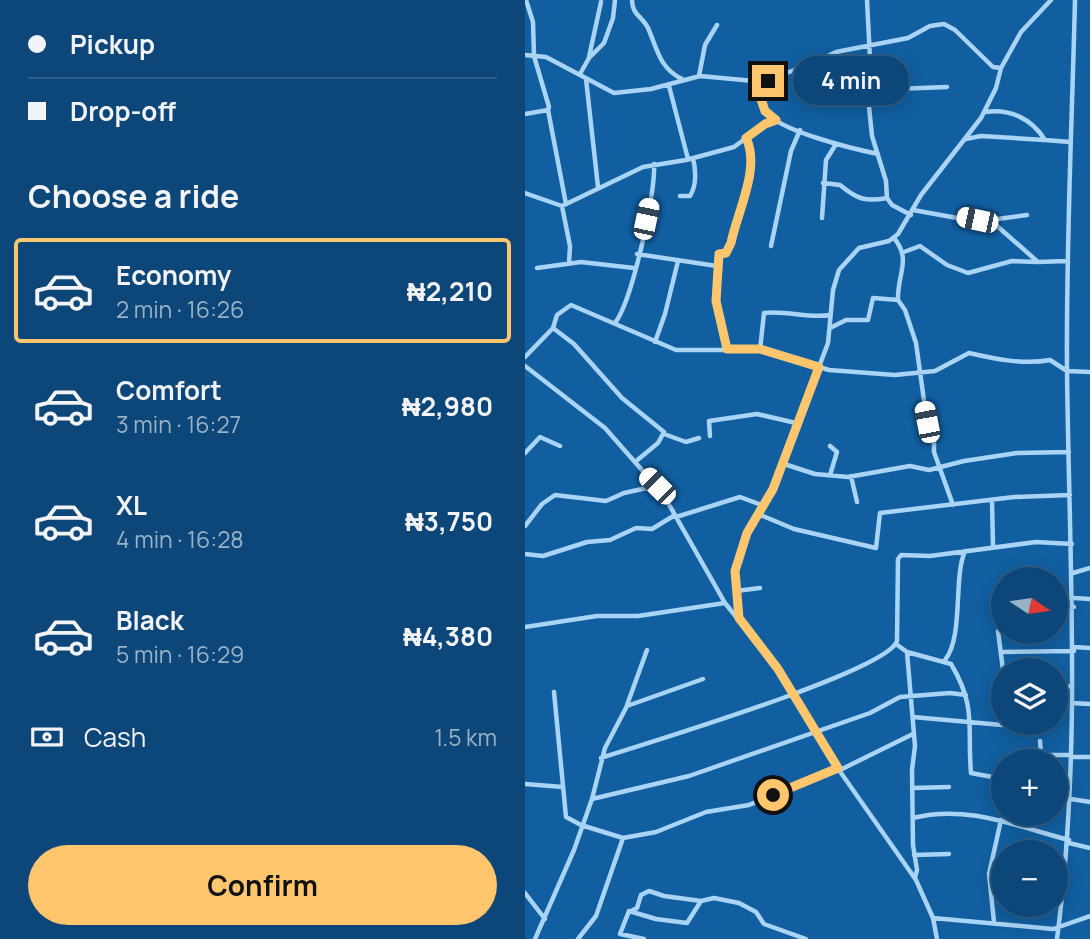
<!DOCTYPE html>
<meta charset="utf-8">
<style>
:root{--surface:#0d4779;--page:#1b5180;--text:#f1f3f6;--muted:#9ab2c6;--line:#2d5f8a;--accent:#ffc66d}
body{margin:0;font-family:Manrope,sans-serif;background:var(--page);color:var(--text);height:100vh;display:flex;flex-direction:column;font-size:26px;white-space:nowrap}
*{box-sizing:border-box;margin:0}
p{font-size:23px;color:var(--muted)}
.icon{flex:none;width:38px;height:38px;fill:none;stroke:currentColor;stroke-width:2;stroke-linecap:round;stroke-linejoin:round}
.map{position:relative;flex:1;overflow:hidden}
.side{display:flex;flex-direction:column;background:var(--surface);width:525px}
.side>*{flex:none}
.hud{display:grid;align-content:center;height:154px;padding:0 28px;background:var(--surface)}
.needle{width:46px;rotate:103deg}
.controls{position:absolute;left:466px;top:567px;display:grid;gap:14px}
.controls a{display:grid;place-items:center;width:77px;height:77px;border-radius:50%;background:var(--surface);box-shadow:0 4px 18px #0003,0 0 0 2px var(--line);font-size:35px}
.end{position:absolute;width:32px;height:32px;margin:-16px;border:9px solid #ffc66d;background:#111;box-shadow:0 0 0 4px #111}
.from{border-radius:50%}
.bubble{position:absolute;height:49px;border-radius:24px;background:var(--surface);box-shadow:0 4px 18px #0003,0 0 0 2px var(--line);font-size:23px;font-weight:700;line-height:49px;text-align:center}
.car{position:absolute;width:21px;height:42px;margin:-21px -10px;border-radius:9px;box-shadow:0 0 5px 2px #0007;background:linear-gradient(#fff 24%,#345 0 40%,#fff 0 76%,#345 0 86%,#fff 0)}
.hud b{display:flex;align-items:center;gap:24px;height:66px;font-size:26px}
.hud b+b{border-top:2px solid var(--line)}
.hud i{width:18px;height:18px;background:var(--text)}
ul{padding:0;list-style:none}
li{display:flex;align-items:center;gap:21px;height:105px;margin:0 14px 10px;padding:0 14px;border:4px solid transparent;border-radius:7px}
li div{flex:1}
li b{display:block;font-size:26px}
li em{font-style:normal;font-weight:700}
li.on{border-color:var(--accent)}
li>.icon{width:63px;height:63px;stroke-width:1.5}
h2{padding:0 28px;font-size:32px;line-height:84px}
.pay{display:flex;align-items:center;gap:18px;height:77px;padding:0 28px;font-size:26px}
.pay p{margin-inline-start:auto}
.action{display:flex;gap:14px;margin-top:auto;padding:14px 28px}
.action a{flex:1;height:80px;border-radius:42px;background:var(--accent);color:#111;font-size:28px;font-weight:700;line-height:80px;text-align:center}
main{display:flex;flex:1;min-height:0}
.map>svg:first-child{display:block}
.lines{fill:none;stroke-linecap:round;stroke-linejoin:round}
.street{stroke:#a9d4f5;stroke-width:4.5}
.route{stroke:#ffc66d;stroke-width:9}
</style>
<main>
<section class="side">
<div class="hud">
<b><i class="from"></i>Pickup</b>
<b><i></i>Drop-off</b>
</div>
<h2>Choose a ride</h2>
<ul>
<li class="on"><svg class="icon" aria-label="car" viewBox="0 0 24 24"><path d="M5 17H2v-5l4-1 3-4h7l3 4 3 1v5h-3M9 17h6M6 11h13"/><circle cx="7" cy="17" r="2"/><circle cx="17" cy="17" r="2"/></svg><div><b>Economy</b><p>2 min · 16:26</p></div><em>₦2,210</em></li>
<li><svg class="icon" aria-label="car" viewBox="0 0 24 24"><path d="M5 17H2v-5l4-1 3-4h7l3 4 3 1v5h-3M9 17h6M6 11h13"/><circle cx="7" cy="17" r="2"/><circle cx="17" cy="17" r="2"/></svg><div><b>Comfort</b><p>3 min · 16:27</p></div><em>₦2,980</em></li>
<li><svg class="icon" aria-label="car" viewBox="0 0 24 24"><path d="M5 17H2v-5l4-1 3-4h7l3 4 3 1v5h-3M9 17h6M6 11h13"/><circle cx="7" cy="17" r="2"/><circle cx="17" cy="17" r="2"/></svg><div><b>XL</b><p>4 min · 16:28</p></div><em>₦3,750</em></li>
<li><svg class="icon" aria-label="car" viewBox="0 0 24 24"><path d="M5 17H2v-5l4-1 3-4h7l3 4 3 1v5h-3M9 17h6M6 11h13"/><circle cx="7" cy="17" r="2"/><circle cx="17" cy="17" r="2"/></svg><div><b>Black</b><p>5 min · 16:29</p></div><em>₦4,380</em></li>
</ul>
<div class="pay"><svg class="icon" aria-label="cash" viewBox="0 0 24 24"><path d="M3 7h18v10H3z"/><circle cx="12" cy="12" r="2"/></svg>Cash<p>1.5 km</p></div>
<div class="action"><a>Confirm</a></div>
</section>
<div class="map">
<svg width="565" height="939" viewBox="0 0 565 939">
<rect width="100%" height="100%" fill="#115fa1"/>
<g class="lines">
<path class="street" d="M107 0C107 15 117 16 123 28 132 48 134 68 157 79
M342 0 345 59 342 87 347 136 361 181 362 198 367 205 386 215
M0 55 21 57 89 93 126 89 175 76 229 81C233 91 234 102 241 112 254 131 329 149 353 154
M64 57 76 2
M55 74 64 58 79 43 88 18 90 0
M174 76 180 45 192 25
M61 79 73 187
M231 84 289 63 311 52 383 38 405 26 419 24 430 30 468 67 476 68
M144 86 163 159
M343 90 422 87
M23 110 41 204
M460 112C485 108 507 119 520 140L545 142
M0 114 23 110 24 107 9 56 8 22 1 0
M441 139 456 136 519 140
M298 183 315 185C332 199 340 202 362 198
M0 193 37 206 118 167 161 160 209 147 240 124 250 121
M155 196H165C172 185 171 171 168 158
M37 206 45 246 44 263
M388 210 471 225 513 262 541 261
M297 218 301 160 311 144
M458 221 502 215
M246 246 266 151 275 130
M379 252 395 246 422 265 443 273 487 261 513 262
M112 254 192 266 194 254 201 253 206 243C212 211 236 169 221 138
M192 266 191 301 202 349
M12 268 56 262 109 268
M373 300 380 310 391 343 402 422 409 435V452L428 505
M90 323C107 301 131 193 129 164
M28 328 49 344 97 398 139 432 133 443 110 462
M305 328 321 320H343L348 298 373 300C372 274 387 260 369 238
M130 342 140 314 153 261
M235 349 304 370 370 375 410 371 444 353C470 359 499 365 525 360L542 371 565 372
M0 357 28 328 32 315 46 305 151 350H235L239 313C262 310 284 319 305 315
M0 366 80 428 138 494 200 603 253 669 314 770 391 880 408 918 412 939
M139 434 161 442 174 438
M185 436 184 421 232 414 271 423
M305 446 312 452 305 475
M0 453 15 437 35 446
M256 463 290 474 323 477 385 466 404 470 439 461 492 453 544 452
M326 476 332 502
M467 501 468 547
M233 514 269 529 351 548 355 513 489 497 545 495
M151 517 215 497 239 506
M0 526 17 504 30 495 81 501 99 493 131 486
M0 554 18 556 62 542 85 540 111 528 127 529 150 515
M548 573 565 568
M211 591 235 588
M549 598 565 599
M530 608 549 607
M214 618 211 564 222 533 248 489 303 343 308 290 314 270 334 248 364 241 373 234 396 195 456 118 471 88 476 68 496 32 526 0
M0 627 72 616H113L200 603
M473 631 478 670
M371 644 382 652 426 664C452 707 442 728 446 773L478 779
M549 647 565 648
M382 652 390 746 387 770 388 845 392 870 390 878
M476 652 549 651
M420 660C439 636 428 578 440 551
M530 685 547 687
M29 692 41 817 56 825 98 838 131 832 181 812 224 805 313 768
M547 703 565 704
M102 705 122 650
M388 717 477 725 485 723
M515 741 516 755H546
M546 757H565
M76 758C119 744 363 671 372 641L373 559 376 555 405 556 511 542 547 544
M315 770 388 734
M0 784 38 787
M387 788 424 787
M67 799 164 776 345 713 375 697 425 693 441 695
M546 799 565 802
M495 814 498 825
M388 818C442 804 493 827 544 840
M544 843 565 848
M389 855 424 854
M0 893 20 919
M108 910 112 908 116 895 124 891 139 896 176 901
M408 918 528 929 565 916
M469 922 464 874 476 820
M10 939 49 850 67 799 80 748 102 706 178 679
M53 939 71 916 98 838
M119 939 95 934 104 911 131 919 162 923 176 901 189 898 214 903 231 912 239 924 281 939
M532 939C557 749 544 560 542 369 541 246 547 123 550 0"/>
</g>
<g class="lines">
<path class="route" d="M243 81 231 84 240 111 251 120 240 124 221 138C236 168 212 212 206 243L201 253 194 254 191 301 202 349H235L294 367 248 489 222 533 210 571 214 618 253 669 313 768 248 795"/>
</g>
</svg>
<div class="controls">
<a><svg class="needle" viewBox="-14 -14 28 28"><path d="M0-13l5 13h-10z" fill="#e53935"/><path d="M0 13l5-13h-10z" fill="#9ab2c6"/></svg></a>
<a><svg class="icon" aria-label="layers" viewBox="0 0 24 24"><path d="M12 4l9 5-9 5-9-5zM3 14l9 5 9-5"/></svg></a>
<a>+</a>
<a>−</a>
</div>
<i class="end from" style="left:248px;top:795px"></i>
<i class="end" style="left:243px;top:81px"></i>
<div class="bubble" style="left:268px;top:56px;width:116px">4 min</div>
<i class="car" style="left:121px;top:219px;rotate:12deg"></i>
<i class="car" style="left:452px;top:220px;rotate:282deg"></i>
<i class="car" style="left:402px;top:422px;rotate:349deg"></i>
<i class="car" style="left:132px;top:486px;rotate:315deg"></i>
</div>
</main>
